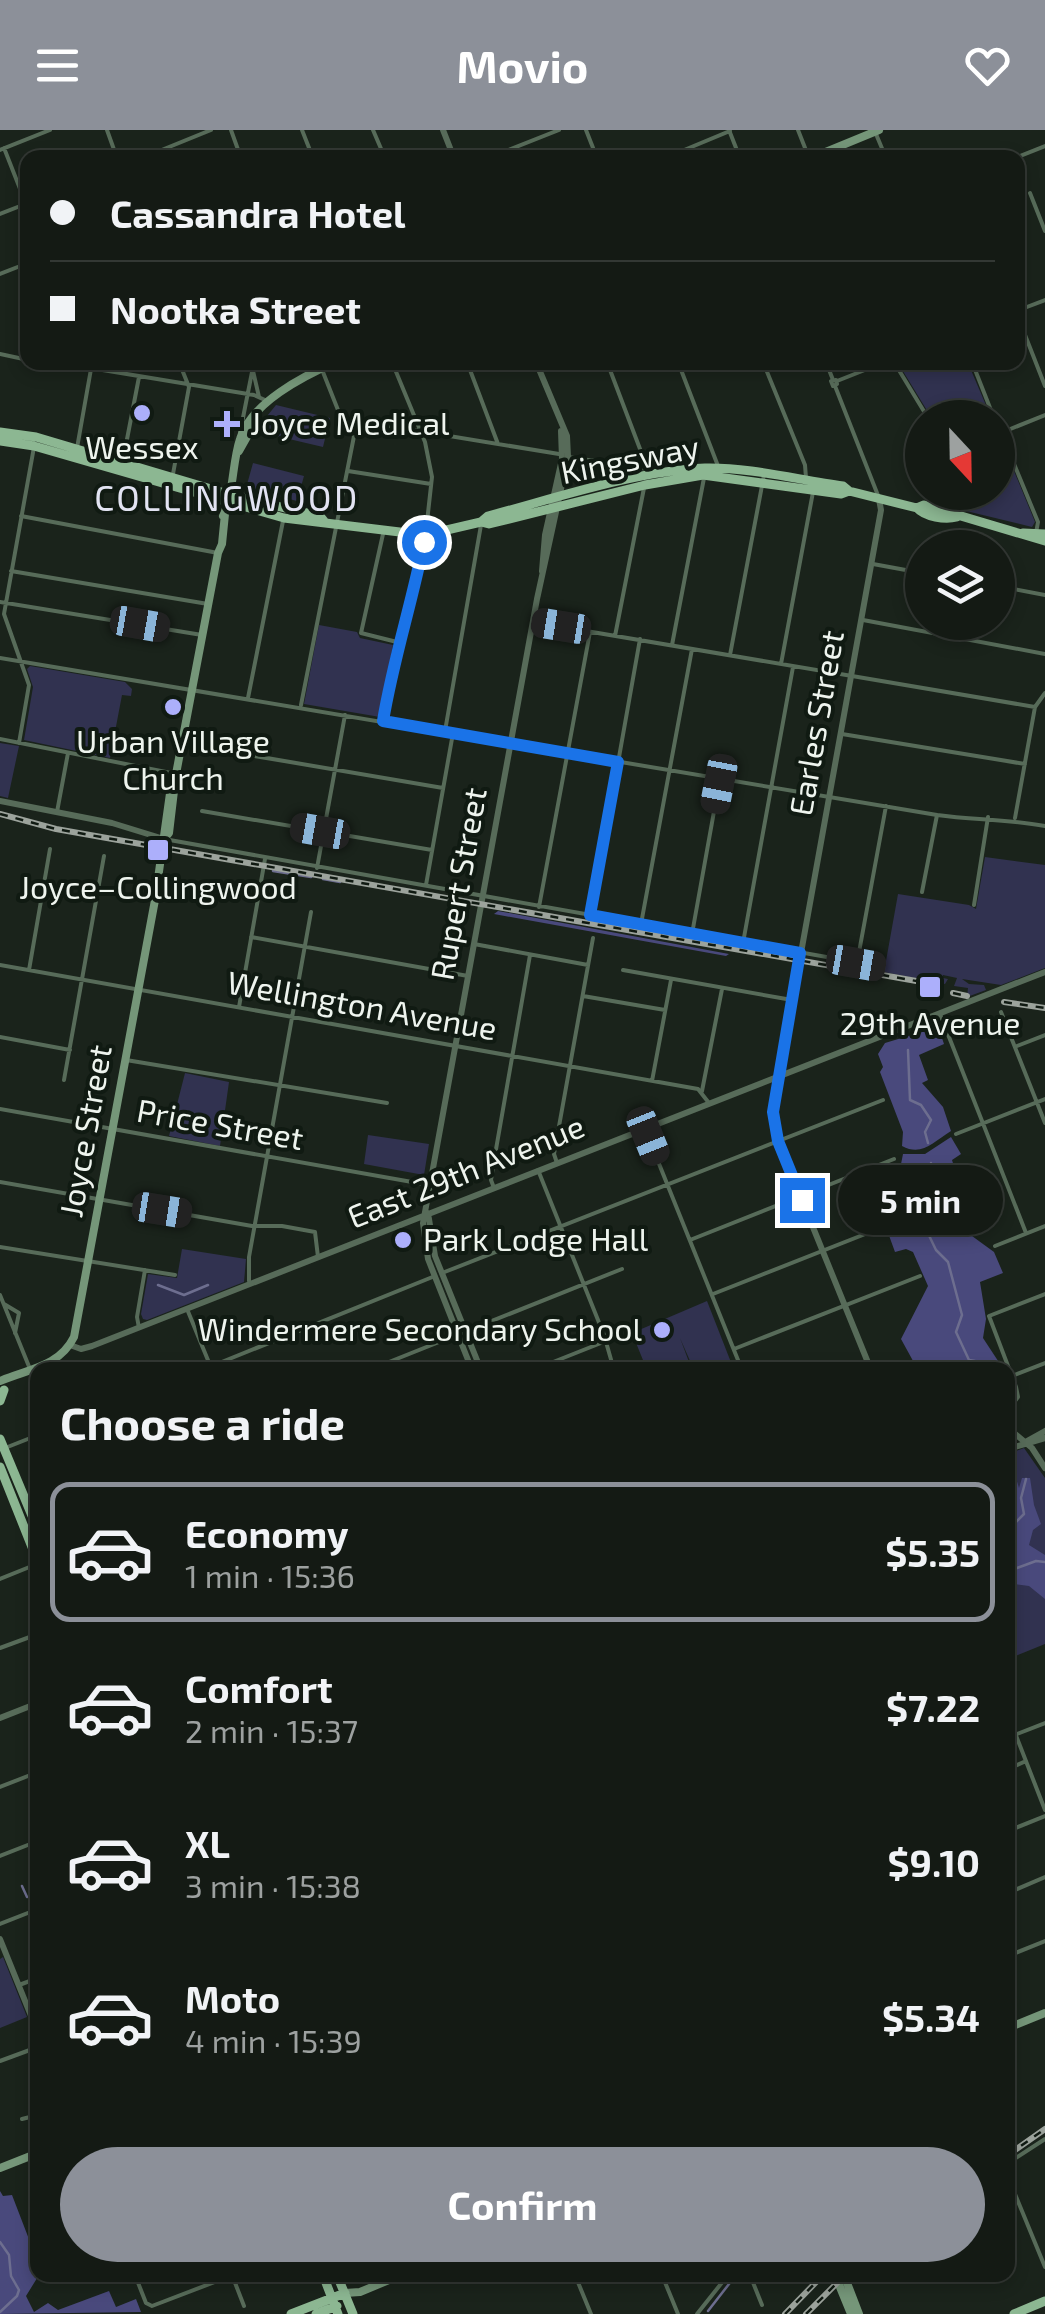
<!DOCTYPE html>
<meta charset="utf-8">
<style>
:root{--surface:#141a14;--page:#1d231d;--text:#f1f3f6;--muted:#9da1a0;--line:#333834;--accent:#8c9099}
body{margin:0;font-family:"Exo 2",sans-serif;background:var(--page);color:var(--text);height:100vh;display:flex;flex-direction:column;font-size:38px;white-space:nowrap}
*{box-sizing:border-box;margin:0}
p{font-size:32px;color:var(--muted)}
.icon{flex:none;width:55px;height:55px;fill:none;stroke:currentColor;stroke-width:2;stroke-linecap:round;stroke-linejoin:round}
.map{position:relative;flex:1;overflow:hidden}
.drawer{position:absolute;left:30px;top:1232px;width:985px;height:920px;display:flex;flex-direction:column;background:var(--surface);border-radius:20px;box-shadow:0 5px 15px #0003,0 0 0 2px var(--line)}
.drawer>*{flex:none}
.top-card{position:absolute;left:20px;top:20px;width:1005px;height:220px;border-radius:20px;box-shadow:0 5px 15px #0003,0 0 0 2px var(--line);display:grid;align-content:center;height:220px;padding:0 30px;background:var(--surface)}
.needle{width:65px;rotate:158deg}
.buttons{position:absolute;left:905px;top:270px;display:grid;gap:20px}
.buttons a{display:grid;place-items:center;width:110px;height:110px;border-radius:50%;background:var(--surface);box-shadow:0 5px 15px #0003,0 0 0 2px var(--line);font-size:50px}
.end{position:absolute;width:45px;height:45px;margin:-22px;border:12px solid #1a73e8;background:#fff;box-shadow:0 0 0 5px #fff}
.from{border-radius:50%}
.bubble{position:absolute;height:70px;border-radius:35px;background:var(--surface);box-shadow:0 5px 15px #0003,0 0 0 2px var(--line);font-size:32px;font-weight:700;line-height:70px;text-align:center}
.car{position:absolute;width:30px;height:60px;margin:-30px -15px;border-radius:12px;box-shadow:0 0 8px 2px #0007;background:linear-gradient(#222 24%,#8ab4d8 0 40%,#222 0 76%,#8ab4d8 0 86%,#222 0)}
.top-card b{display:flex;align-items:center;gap:35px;height:95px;font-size:38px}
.top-card b+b{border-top:2px solid var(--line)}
.top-card i{width:25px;height:25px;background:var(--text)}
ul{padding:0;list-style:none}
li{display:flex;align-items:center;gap:30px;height:140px;margin:0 20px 15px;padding:0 10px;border:5px solid transparent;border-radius:20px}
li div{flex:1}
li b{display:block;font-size:38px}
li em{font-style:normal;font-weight:700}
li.current{border-color:var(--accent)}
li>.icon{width:90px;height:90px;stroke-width:1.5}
h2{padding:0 30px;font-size:45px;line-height:120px}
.button{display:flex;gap:20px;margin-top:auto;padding:20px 30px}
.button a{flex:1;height:115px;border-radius:60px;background:var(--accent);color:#fff;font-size:40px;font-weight:700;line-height:115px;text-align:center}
header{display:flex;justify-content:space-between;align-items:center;height:130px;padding:0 30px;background:var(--accent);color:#fff;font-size:45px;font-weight:700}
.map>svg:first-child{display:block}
.green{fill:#313250}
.forest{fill:#49497c}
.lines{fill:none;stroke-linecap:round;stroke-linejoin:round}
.stream{stroke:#6d6e8f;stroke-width:2.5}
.minor{stroke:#576b59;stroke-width:4}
.tertiary{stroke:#576b59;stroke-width:6}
.secondary{stroke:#759679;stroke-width:8}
.primary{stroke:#8cb792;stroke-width:9}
.rail-casing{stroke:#9ca39c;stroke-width:6}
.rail{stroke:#101a12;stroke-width:2.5;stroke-dasharray:8;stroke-linecap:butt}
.route{stroke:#1a73e8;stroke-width:12}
.poi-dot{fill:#acaffb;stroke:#101a12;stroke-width:4}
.labels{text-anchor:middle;stroke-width:8;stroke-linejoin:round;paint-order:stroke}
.poi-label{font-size:32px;fill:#eef4ee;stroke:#101a12}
.street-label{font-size:32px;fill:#eef4ee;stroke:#101a12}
.neighbourhood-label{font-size:35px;letter-spacing:2.5px;fill:#e2e3f2;stroke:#101a12}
</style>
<header><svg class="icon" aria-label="menu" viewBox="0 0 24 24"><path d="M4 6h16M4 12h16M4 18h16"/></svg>Movio<svg class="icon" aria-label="heart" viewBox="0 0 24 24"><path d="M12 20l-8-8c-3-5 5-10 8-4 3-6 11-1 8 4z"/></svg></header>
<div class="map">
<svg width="1045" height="2184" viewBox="0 0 1045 2184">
<rect width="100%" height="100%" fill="#1a231b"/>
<path class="green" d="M898 233H968L991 287H931Z
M276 275 330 288 323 317 255 301Z
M998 302 1035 392 1032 397 962 380 958 363 998 362Z
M253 333 304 346 297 371 246 358Z
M319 495 357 502 360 508 393 515 380 587 304 574Z
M30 536 125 552 132 559 131 566 122 565 110 628 24 610 33 557 27 539Z
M0 613 19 616 8 668 0 666Z
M985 727 1045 735V838L1001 855 962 849 969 854 984 855 986 860 967 867 968 858 954 856 957 848 943 845V848L948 849 945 854 884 842 898 764 969 775 976 779Z
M185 943 229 952 220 1016 169 1006Z
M368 1005 429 1014 424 1045 364 1034Z
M182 1119 246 1129 244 1152 147 1190 143 1189 141 1184 148 1144 177 1148Z
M707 1171 734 1240H694L680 1208 692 1240H647L632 1203Z
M1024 1318 1045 1348V1514L1008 1529V1324Z
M3 1827 27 1887 0 1898V1829Z"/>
<path class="forest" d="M498 781 729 824 726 826 494 784Z
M928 900 941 905 944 914 919 925 928 950 922 953 943 977 951 1001C933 1012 922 1027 902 1016L903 1002 880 942 883 937 878 924 885 913Z
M951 1007 961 1024 952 1030 956 1043 949 1046 953 1058 944 1062 948 1074 944 1077 948 1085 963 1091 976 1087 979 1096 970 1100 972 1106 994 1122 1003 1143 980 1152 986 1189 983 1208 1004 1240H918L901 1209 928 1156 913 1122 906 1119 895 1122 887 1100 893 1097C890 1084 887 1070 899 1062L890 1039 901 1034 903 1024H925Z
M1009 1341 1015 1345 1019 1358 1022 1348H1030L1034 1375 1041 1394 1033 1400 1029 1415 1045 1425V1469L1029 1456 1008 1453Z
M0 2061 3 2066 12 2065 37 2130 39 2145 26 2166 34 2182 48 2173 58 2180 109 2161 116 2177 136 2169 141 2182 0 2184Z"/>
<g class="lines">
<path class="stream" d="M273 741 311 747
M323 749 340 752
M908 920 910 970 921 975 931 990 925 1002 928 1013
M931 1033 923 1093 936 1120 948 1132 962 1185 956 1202 969 1230 975 1231 979 1240
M158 1155 184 1165 208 1155
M1008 1400 1024 1384 1021 1368 1026 1349
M1008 1432 1017 1438 1036 1431 1045 1432
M36 1651 38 1659
M37 1666 38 1663
M22 1756 27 1767
M0 2112 9 2125 11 2146 19 2160 17 2166 0 2182
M708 2181 736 2145"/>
<path class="minor" d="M107 0 117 28
M231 0 241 28
M302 0 313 28
M373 0 385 28
M586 0 597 28
M729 0 740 28
M798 0 809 28
M876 4 886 28
M4 18 26 74
M0 20 50 0
M142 28 211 0
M488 28 559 0
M665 28 730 1
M1015 28 1045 16
M1030 63 1045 101
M0 84 28 73
M0 144 28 133
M1019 180 1045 170
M1018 187 1045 256
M0 224 28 230
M54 232 254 265 265 270
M251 232 259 267
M319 232 338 280 346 289 559 324
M467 232 498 314
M607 232 648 340
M678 232 718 336
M763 232 805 335 806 348
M826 232 833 250
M894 232 928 288
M972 232 994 288
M836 250 837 254 833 256 831 251Z
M837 251 885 232
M835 256 879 368
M998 295 1038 392 1036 403
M1003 302 1045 285
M240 303 253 237
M77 318 91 239
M568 327 648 339
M123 330 139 247
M348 341 431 354
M173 344 189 257 179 232
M954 362 958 383
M21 386 218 423
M383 404 361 503 397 512
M873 434 922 443
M11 441 208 474
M998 456 1045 465
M0 472 202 505
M863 490 1045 524
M533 492 1035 577
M615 506 644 358
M672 515 704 348
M730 525 764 345
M0 528 937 685C973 690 1008 689 1045 696
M781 534 813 362
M248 568 283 391
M301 575 357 291
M383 590 397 512 410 481 427 392 432 347 425 312 392 232
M445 601 481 395
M842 604 1025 634
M0 609 176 644
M19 613 29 555 4 484 34 317
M243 624 443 658
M202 681 432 720
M57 682 68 623
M1015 688 1035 577 1045 563
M164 709 883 837
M317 738 345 585
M426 755 453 603
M922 762 937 685
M974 775 988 687
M539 777 590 502
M591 785 640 509
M641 794 692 519
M692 804 720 648
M251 807 468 846
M743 813 793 537
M474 814 588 835
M857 833 886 676
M0 835 698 959 709 973
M29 840 50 719
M623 840 792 870
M583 866 665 880
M239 877 265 729
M1001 882 1045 993
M940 884 1026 1103
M0 907 70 920
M1017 916 1045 905
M126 930 387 973
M64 950 104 726
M652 951 671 850
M702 961 722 859
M0 979 429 1055
M645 999 742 1240
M956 1004 1045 969
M557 1033 554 1024 593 808
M538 1040 604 1205 614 1240
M0 1052 252 1096H282L315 1102 318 1127
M494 1058 491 1050 495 1025 530 825
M690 1110 894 1029
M995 1116 1045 1096
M0 1117 175 1145
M442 1143 883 970
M249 1151V1127L311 782
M713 1164 883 1097
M0 1165 30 1239
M4 1174 19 1183 15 1203
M187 1179 212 1240
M139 1198 137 1187 145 1140
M734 1219 920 1146
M202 1240 435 1146
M369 1240 622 1139
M533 1240 606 1211
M852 1240 866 1234
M1012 1246 1045 1233
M1008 1280 1018 1267 1016 1257 989 1186 1045 1164
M5 1318 38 1305
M0 1449 37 1434
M0 1518 38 1504
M1008 1585 1045 1680
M1017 1604 1045 1593
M1008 1639 1026 1631
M0 1657 38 1642
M1008 1701 1045 1686
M0 1726 38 1711
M1008 1763 1045 1747
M0 1794 38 1779
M1008 1826 1045 1811
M19 1855 38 1848
M0 1931 38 1917
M22 1989 38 1985
M1008 2033 1045 2009
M1008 2047 1045 2137
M135 2145 146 2173 152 2176 233 2145
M232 2145 244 2176
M575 2145 591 2184
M662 2145 678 2184
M750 2145 762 2175
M52 2146 54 2145
M697 2184 728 2145"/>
<path class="tertiary" d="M443 0 454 28
M542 441 545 405 562 329 561 301
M0 671 112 693 164 709
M428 1083 435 1126 481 1240
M70 1215 81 1219 92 1216 1045 842
M472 1240 428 1129 423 1093 537 469 568 327 567 306 536 232
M871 1240 780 1016 773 978 881 380 879 369
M1008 1298 1032 1318 1045 1338
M1027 1311 1045 1301
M1008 1319 1045 1308
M0 1588 38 1573
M0 1809 38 1903"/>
<path class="secondary" d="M811 28 879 0
M239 321 256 291
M223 386C234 363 232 333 240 309 251 273 303 246 336 232
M164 709 169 703 176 644
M0 1251C28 1239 59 1237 74 1207L155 770 172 649 176 644 218 423 222 414 225 384
M1008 1898 1045 1883
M0 2038 38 2023
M835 2145 851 2184
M844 2145 859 2184
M345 2163 360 2162 401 2145"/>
<path class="primary" d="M0 302 36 307 238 367 320 386 324 391
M0 311 34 316 284 388 408 403 438 402 481 392 489 394 645 355 703 345 841 364 849 361
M917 378 924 375 1045 411
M481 392 488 386C556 368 635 341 705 338 750 337 798 350 843 356L849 361 917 378C925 387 945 390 957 387
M1023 403 1045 404
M0 1271 4 1260
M0 1309 38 1400
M0 1337 38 1432
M323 2145 338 2184
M337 2145 353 2184
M291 2184 345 2163
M316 2184 337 2176
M1014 2184 1045 2171"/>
<g class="rail-casing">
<path id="rail" d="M0 684 56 699 939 855
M953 863 967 866
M1004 872 1045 878
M1008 2025 1045 1999
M785 2184 823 2145
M806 2184 845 2145"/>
</g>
<use href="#rail" class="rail"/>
</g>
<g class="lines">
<path class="route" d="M424 412C412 473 393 530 383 591L618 632 590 785 800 823 773 982 778 1011 802 1070"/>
</g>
<g class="poi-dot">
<circle cx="142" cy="283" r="10"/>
<path d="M222 279h10v10h10v10h-10v10h-10v-10h-10v-10h10z"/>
<circle cx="173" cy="577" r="10"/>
<rect x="146" y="708" width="24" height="24" rx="5"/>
<rect x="918" y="845" width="24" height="24" rx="5"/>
<circle cx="403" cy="1110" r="10"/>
<circle cx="662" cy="1200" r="10"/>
</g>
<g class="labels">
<g class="poi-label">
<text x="250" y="305" text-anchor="start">Joyce Medical</text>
<text x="142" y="329">Wessex</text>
<text x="173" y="623">Urban Village<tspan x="173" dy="37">Church</tspan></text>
<text x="158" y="769">Joyce–Collingwood</text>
<text x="930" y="905">29th Avenue</text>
<text x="423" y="1121" text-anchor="start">Park Lodge Hall</text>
<text x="642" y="1211" text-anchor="end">Windermere Secondary School</text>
</g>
<g class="street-label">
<text transform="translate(630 330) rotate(-11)" y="11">Kingsway</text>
<text transform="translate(817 593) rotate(-80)" y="11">Earles Street</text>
<text transform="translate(459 754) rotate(-80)" y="11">Rupert Street</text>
<text transform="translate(362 876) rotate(10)" y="11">Wellington Avenue</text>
<text transform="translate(220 995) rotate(10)" y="11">Price Street</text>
<text transform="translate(86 1001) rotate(-80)" y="11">Joyce Street</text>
<text transform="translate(466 1042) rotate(-22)" y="11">East 29th Avenue</text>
</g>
<g class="neighbourhood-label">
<text x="227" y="381">COLLINGWOOD</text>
</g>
</g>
</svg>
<div class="buttons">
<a><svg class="needle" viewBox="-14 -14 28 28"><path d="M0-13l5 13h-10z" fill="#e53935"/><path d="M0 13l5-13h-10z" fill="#9da1a0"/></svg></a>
<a><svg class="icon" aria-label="layers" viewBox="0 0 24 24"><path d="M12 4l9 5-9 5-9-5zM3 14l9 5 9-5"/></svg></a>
</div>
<i class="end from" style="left:424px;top:412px"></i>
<i class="end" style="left:802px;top:1070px"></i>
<div class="bubble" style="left:838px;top:1035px;width:165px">5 min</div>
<i class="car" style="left:140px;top:494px;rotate:100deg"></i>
<i class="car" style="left:561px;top:496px;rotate:279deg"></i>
<i class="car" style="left:719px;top:654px;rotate:191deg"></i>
<i class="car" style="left:320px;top:701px;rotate:280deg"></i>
<i class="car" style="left:856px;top:833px;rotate:100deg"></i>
<i class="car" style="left:648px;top:1006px;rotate:158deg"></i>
<i class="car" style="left:162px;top:1080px;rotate:99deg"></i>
<div class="top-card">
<b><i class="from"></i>Cassandra Hotel</b>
<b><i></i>Nootka Street</b>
</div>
<section class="drawer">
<h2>Choose a ride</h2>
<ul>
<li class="current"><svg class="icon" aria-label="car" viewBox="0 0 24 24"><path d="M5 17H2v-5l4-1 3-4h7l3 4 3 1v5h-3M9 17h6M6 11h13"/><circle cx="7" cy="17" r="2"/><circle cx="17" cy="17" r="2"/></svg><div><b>Economy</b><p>1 min · 15:36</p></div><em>$5.35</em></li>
<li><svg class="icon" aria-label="car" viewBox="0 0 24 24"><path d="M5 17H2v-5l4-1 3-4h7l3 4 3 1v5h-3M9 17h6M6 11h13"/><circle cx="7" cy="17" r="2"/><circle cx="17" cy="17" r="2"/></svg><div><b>Comfort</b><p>2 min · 15:37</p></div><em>$7.22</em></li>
<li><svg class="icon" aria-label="car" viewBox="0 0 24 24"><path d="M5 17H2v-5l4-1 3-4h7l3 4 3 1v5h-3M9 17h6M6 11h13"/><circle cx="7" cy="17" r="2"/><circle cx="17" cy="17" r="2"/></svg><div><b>XL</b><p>3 min · 15:38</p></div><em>$9.10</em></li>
<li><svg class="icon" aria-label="car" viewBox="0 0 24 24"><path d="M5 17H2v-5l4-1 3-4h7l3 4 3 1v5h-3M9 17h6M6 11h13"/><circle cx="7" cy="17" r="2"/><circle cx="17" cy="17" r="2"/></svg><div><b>Moto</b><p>4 min · 15:39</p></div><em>$5.34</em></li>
</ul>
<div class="button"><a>Confirm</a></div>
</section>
</div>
